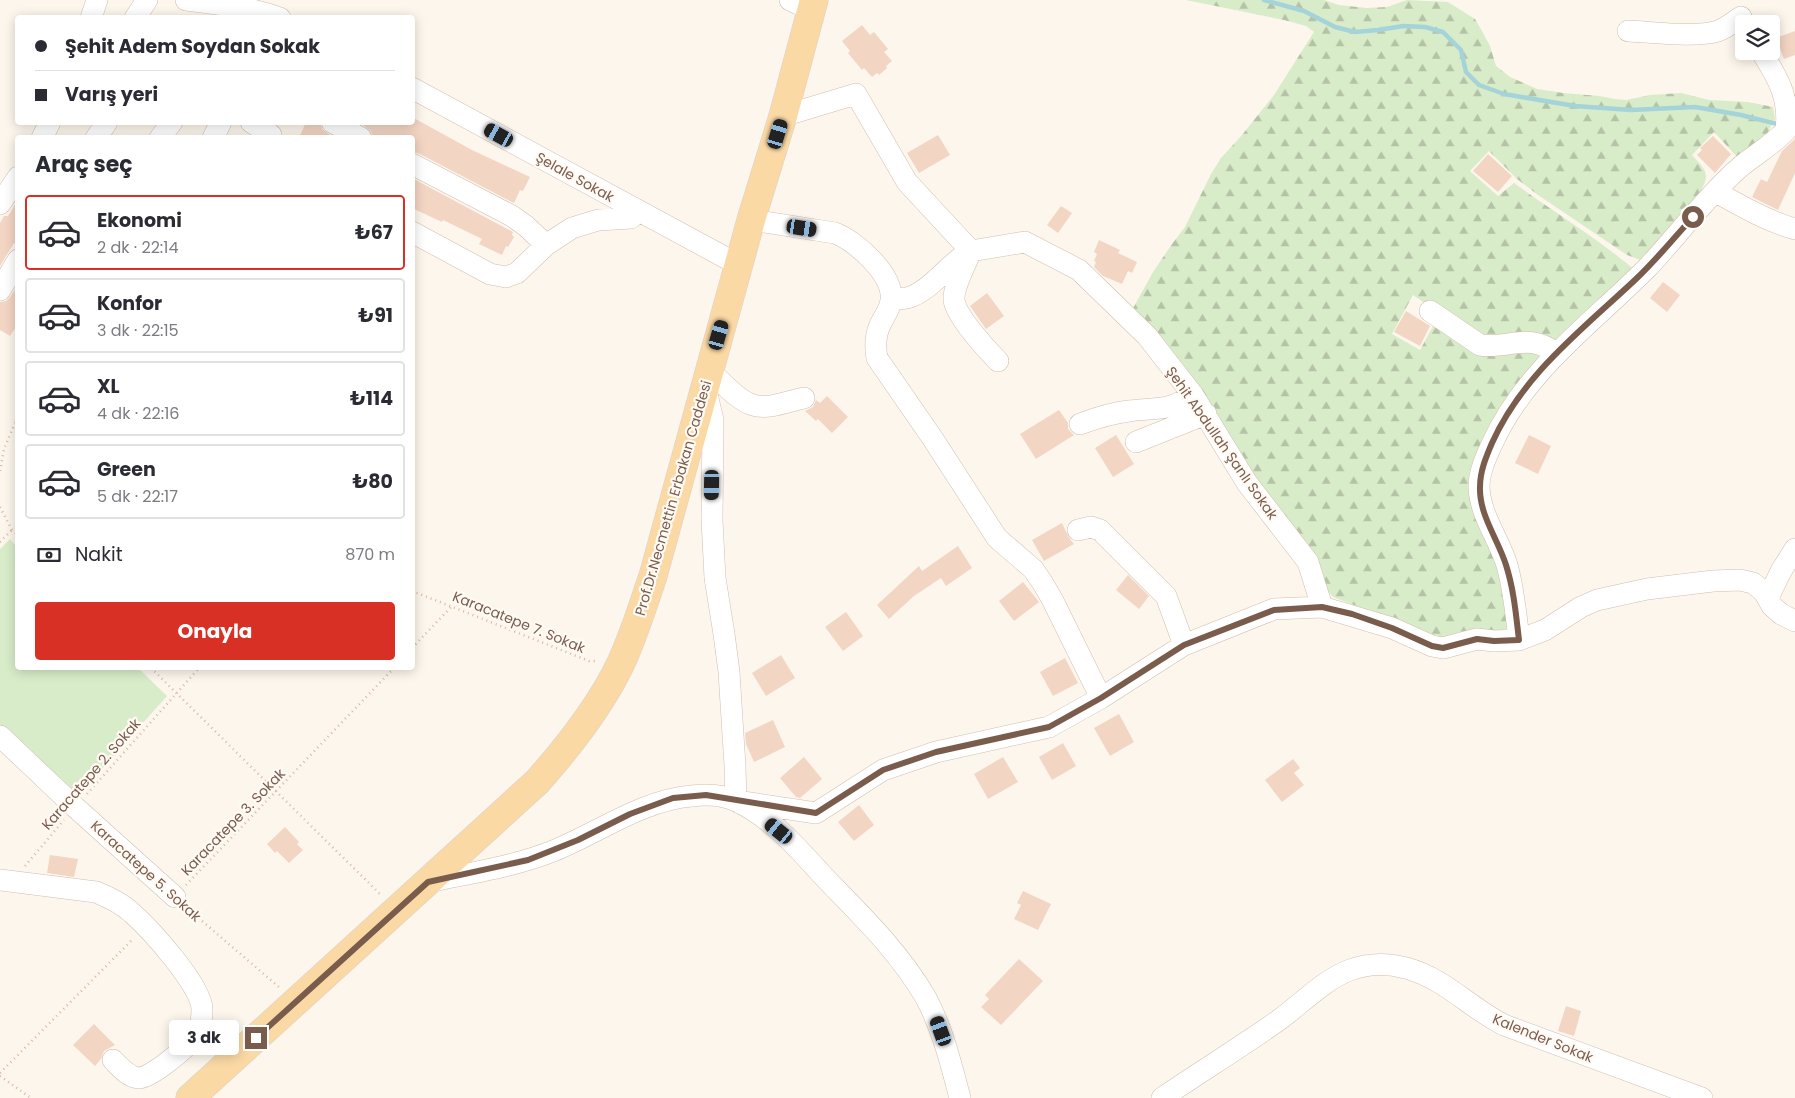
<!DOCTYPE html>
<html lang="tr">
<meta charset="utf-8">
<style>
:root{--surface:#fff;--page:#f2f2f3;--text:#2b2b33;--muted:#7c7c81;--line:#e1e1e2;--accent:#d93025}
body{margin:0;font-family:Poppins,sans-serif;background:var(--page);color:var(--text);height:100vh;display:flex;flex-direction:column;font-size:19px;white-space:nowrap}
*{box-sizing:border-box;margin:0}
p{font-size:16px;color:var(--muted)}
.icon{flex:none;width:28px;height:28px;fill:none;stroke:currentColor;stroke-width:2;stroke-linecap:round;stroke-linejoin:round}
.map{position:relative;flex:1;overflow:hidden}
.sheet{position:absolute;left:15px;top:135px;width:400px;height:535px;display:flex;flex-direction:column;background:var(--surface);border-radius:5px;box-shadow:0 2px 12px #0003}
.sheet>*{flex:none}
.hud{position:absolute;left:15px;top:15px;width:400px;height:110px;border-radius:5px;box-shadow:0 2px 12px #0003;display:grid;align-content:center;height:110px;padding:0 20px;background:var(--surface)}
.fabs{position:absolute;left:1735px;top:15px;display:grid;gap:10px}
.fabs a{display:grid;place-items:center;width:45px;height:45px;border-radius:5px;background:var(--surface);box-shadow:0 2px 12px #0003;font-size:25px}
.end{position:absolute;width:22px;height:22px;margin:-11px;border:6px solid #7a5c4d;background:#fff;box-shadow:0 0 0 2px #fff}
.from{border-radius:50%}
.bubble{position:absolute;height:35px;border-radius:5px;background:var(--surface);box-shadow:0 2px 12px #0003;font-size:16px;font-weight:700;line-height:35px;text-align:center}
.car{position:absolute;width:15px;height:30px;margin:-15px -8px;border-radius:6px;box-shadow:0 0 4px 1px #0007;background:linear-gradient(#222 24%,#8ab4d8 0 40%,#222 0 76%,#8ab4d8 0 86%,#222 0)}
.hud b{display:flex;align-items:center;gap:18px;height:48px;font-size:19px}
.hud b+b{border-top:1px solid var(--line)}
.hud i{width:12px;height:12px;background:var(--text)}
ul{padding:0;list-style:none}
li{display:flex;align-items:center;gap:15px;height:75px;margin:0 10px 8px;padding:0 10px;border:2px solid var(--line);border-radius:5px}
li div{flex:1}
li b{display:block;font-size:19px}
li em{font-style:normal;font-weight:700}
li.active{border-color:var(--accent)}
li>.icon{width:45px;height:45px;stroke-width:1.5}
h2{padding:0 20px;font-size:22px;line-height:60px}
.pay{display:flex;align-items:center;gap:12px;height:55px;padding:0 20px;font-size:19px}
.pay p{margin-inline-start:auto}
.action{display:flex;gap:10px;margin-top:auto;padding:10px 20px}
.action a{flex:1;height:58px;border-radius:5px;background:var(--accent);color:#fff;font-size:20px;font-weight:700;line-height:58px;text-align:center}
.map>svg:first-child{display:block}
.grass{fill:#d8ecc9}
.forest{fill:url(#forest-firs)}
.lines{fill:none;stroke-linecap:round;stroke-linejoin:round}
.stream{stroke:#a5d3da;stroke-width:4.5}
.building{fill:#f3d5c3}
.minor-casing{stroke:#d1beb0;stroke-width:22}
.major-casing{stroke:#dad1cd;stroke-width:29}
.path{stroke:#d9b8a5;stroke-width:2.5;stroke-dasharray:1 4;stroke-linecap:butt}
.minor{stroke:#fff;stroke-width:21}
.major{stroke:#fbd9a5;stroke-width:28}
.route{stroke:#7a5c4d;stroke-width:6}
.labels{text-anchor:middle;stroke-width:4.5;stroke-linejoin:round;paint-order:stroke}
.street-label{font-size:14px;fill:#7a5c4d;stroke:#fffaf3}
</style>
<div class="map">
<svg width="1795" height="1098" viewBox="0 0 1795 1098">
<defs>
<pattern id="forest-firs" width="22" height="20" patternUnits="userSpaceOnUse" patternTransform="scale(1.25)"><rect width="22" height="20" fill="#d8ecc9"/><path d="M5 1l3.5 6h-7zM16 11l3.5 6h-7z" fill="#b4c2a5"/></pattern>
</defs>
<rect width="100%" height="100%" fill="#fdf6ec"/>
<path class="grass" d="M10 539 17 547 18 668H138L167 696 75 799 0 726V549Z"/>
<path class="forest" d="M1186 0H1324L1339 5 1367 8 1387 7 1407 0 1448 2 1475 19 1482 31 1490 46 1496 66 1510 77 1537 89 1563 93 1599 96 1615 99 1626 100 1650 95 1681 93 1709 100 1748 102 1773 107 1775 119 1768 132 1739 159 1714 132 1692 155C1698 162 1706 168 1706 177 1706 194 1656 246 1643 261L1627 255 1538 195 1517 179 1489 151 1470 171 1498 196 1514 183C1554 212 1597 238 1635 270L1554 345 1546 341 1527 338H1514L1499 342 1479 341 1413 295 1392 334 1420 350 1433 326 1448 331 1473 347 1480 350C1502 350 1522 340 1544 348L1545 352C1541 360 1531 367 1525 374 1504 400 1471 453 1471 487 1472 513 1490 535 1498 558 1503 572 1506 585 1508 599 1510 612 1511 622 1504 632L1498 634 1482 629 1459 632 1444 638 1433 637 1407 625 1333 597 1325 588 1320 568 1313 552 1262 495 1192 383 1171 356 1131 312 1153 272 1172 244 1185 227 1211 174 1221 158 1242 135 1274 95 1314 32 1306 26 1284 20Z"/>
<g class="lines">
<path class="stream" d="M1264 0 1304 11 1335 27 1355 32 1378 30 1403 26 1425 27 1443 32 1461 50 1466 72 1479 85 1504 94 1575 106 1631 110 1695 107 1741 115 1781 125"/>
</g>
<path class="building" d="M862 25 870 35 874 32 888 49 884 52 892 61 886 66 887 68 879 75 877 73 872 77 864 68 862 70 848 53 850 51 842 41Z
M1795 31V55L1784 59 1776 38Z
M412 117 472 150 530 177 523 191 520 190 514 203 418 153 412 152V138H373L371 131 359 122H412Z
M306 122H320L322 129 334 138H299Z
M938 135 950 155 919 173 907 153Z
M1713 136 1731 154 1715 173 1697 155 1702 150 1700 148Z
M1795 139V173L1778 210 1752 197 1761 179 1767 182 1782 151Z
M1488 154 1512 176 1498 192 1473 171Z
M412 178 513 232 512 235 514 237 508 247 506 246 502 255 479 244 482 239 443 220 442 222 412 208Z
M18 200V246L14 243 0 266V223L4 216H8Z
M1061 206 1072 213 1058 233 1047 225Z
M1099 240 1120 250 1118 253 1137 262 1132 273 1128 271 1122 284 1103 276 1094 267 1096 262 1094 261 1097 254 1094 252Z
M1663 282 1680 295 1667 312 1650 298Z
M18 285V324L10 336 0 330V302L6 301 10 297Z
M987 293 1004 316 986 329 970 306Z
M1406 311 1430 326 1420 346 1394 332Z
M827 396 848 417 832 433 818 419 816 421 805 411 813 407 816 400 820 403Z
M1059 410 1068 423V429L1074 435 1036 459 1020 434Z
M1116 435 1134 464 1113 477 1095 448Z
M1529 435 1551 446 1538 474 1515 463Z
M1062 523 1069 538 1074 544 1044 561 1032 540Z
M958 546 972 568 946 586 941 578 914 596 889 619 877 605 919 566 922 571Z
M1128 575 1149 596 1139 609 1116 590Z
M1023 582 1039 602 1014 621 999 601Z
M846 612 863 636 843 651 825 627Z
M781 655 795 678 766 696 752 673Z
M1065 658 1078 683 1053 696 1040 672Z
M1119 714 1134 742 1110 756 1094 728Z
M773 720 785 747 754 762 746 744 745 733Z
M1063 743 1076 766 1052 780 1039 757Z
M804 757 822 779 800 798 796 797 780 778Z
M1003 757 1018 782 988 799 974 774Z
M1293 759 1300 768 1294 773 1304 785 1282 802 1265 780Z
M859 805 874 825 854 841 838 822Z
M285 827 299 842 297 844 303 850 289 863 277 851 275 853 267 844Z
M50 855 78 859 74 877 47 873Z
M1023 891 1051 904 1038 930 1014 919 1021 905 1017 903Z
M1019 959 1043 981 1001 1025 981 1007 989 999 985 995Z
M1566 1006 1581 1011 1574 1036 1558 1031Z
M94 1024 115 1045 104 1051 101 1059 95 1066 73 1045Z"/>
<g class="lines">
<g class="minor-casing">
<path id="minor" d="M186 0C218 4 250 7 280 18
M790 0 811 10
M91 18 97 0
M135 18 147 0
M1628 31C1653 32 1695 38 1718 31 1726 28 1734 22 1741 17
M412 88 739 265
M783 116 856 94 907 182 971 251 1025 242 1079 270 1147 336 1193 395 1247 483 1308 562 1322 607 1392 628 1432 646 1443 648 1477 639 1494 641 1519 640 1545 630 1581 607 1597 600 1647 589 1713 581 1740 580 1753 583 1764 592 1772 606 1781 614 1795 621
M251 122 271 135
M332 122 361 138
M42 138 50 122
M96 138 107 122
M160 138 172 122
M213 138 221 122
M412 164 512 216 526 226 546 245
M1716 192C1741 206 1767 221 1795 229
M0 204 18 177
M751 220 835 233C856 241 894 275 891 300 890 310 884 316 880 325 875 336 875 347 877 358L933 439 997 538 1033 569 1042 582 1052 599 1101 698
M412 232 490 274 506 277 517 273 546 245 572 228 598 220 631 218 638 212
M971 251C966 264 953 287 954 300 956 316 986 349 998 361
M0 290 18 260
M891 299C896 299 902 299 907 298 930 292 949 263 970 251
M1430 311 1480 345C1509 349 1529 332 1556 353
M709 370C721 381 738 401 753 405 768 410 789 401 804 398
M705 386 713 420 712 520 715 578 724 634 729 672 735 766 736 801
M1080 424C1096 418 1112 413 1129 411 1157 407 1168 412 1193 395
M1136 442 1206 414
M1078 530 1091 527 1100 530 1166 596 1184 645
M1768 598 1781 571 1795 549
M1519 640C1516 615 1514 590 1507 565 1499 539 1480 515 1479 487 1479 472 1486 457 1492 444 1526 369 1593 323 1649 266 1679 234 1705 198 1739 168 1754 155 1773 145 1786 130 1790 98 1778 78 1761 51
M0 736 75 807 175 897
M743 802 816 813 883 770 936 752 1049 727 1101 698 1184 645 1274 609 1322 607
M0 880 96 892C108 897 122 903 132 913 150 929 203 987 202 1010 202 1019 200 1029 195 1036 188 1047 150 1079 138 1078 127 1076 120 1067 113 1060
M428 882C470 873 513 867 553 851 598 833 642 800 692 796 707 794 723 795 736 801 773 818 800 851 827 880 863 917 900 953 926 998 943 1030 951 1064 960 1098
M1162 1098C1200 1072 1241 1047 1279 1020 1301 1004 1325 979 1350 970 1369 963 1387 963 1406 968 1444 978 1470 1008 1504 1025L1702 1098"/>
</g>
<g class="major-casing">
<path id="major" d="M190 1098 537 782C569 746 600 707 621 663 634 635 643 605 653 576L751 220 783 116 814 0"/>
</g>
<path class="path" d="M0 471 4 449 18 416
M0 507 12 530 18 535
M0 542 12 530
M412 591 589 661H598
M412 648 452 606
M151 668 381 895
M87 794 199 668
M25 866 64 820
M186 885 394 668
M187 908 280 988
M0 1073 133 939
M0 1076 31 1098"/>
<use href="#minor" class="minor"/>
<use href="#major" class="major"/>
</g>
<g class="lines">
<path class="route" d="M256 1038 428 882 528 860 578 840 630 814 673 798 706 795 816 813 883 770 936 752 1049 727 1101 698 1184 645 1274 610 1322 607 1352 614 1392 628 1432 646 1443 648 1477 639 1494 641 1519 640C1516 615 1514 590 1506 565 1498 539 1479 515 1480 487 1480 471 1486 457 1492 443 1523 374 1583 329 1636 279 1657 259 1674 238 1693 217"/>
</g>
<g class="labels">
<g class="street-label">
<text transform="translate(575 177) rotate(29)" y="5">Şelale Sokak</text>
<text transform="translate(1222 443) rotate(55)" y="5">Şehit Abdullah Şanlı Sokak</text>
<text transform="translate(673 498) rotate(-74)" y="5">Prof.Dr.Necmettin Erbakan Caddesi</text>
<text transform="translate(519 622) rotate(22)" y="5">Karacatepe 7. Sokak</text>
<text transform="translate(91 774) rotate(-49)" y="5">Karacatepe 2. Sokak</text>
<text transform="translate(233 822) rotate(-46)" y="5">Karacatepe 3. Sokak</text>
<text transform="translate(146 871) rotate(42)" y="5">Karacatepe 5. Sokak</text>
<text transform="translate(1543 1038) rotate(22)" y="5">Kalender Sokak</text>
</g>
</g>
</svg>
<div class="fabs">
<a><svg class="icon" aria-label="layers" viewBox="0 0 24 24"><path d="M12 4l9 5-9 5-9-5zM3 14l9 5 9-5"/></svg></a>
</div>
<i class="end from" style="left:1693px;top:217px"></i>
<i class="end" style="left:256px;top:1038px"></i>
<div class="bubble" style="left:169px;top:1020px;width:70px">3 dk</div>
<i class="car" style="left:778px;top:134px;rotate:17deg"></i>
<i class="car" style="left:499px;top:135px;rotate:299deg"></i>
<i class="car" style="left:802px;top:228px;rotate:99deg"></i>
<i class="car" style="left:719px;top:335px;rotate:16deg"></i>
<i class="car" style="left:712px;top:485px;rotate:181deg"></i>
<i class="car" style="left:779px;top:831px;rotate:309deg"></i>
<i class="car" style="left:941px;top:1031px;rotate:340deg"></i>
<div class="hud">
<b><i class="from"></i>Şehit Adem Soydan Sokak</b>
<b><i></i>Varış yeri</b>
</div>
<section class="sheet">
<h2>Araç seç</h2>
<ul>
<li class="active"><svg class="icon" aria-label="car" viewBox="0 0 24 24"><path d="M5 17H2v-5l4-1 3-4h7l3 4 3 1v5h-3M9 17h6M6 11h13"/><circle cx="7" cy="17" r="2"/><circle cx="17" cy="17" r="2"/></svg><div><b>Ekonomi</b><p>2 dk · 22:14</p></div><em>₺67</em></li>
<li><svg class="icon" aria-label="car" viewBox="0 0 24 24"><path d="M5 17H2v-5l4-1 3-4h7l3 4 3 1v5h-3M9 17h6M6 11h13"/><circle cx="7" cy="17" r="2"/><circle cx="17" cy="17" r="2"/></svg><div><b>Konfor</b><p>3 dk · 22:15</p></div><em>₺91</em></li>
<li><svg class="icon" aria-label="car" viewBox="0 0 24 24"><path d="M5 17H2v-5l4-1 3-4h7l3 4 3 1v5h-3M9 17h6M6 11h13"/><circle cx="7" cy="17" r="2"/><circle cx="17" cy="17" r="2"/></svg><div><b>XL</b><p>4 dk · 22:16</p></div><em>₺114</em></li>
<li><svg class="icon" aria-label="car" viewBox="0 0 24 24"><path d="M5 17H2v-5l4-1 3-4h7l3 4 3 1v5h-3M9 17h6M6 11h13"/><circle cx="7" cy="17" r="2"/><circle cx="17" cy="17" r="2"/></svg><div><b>Green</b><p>5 dk · 22:17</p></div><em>₺80</em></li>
</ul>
<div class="pay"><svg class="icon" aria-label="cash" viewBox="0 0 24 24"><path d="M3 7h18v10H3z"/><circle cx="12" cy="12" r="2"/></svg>Nakit<p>870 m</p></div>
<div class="action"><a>Onayla</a></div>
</section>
</div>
